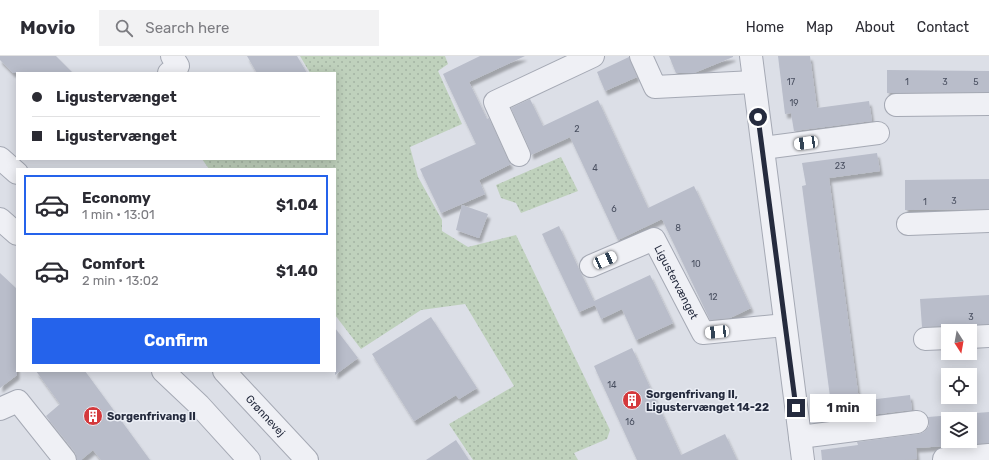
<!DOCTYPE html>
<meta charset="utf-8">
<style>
:root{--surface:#fff;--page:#f2f2f3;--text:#2b2b33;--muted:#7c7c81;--line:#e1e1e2;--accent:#2563eb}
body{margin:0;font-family:Rubik,sans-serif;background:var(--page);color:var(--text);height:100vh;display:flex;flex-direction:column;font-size:15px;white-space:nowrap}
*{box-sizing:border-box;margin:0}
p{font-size:13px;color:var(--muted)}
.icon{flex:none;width:22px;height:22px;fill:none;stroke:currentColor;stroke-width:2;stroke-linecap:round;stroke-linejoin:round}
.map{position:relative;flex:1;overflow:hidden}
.drawer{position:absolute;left:16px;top:112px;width:320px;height:204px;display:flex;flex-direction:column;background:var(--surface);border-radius:0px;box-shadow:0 2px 10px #0003}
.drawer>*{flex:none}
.hud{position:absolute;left:16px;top:16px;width:320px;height:88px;border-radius:0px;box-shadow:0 2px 10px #0003;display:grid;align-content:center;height:88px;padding:0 16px;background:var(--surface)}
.needle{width:26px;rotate:169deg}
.fabs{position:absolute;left:941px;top:268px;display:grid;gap:8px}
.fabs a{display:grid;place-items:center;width:36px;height:36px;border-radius:0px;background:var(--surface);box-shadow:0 2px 10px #0003;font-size:20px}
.end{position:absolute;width:18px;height:18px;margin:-9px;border:5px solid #252b3e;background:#fff;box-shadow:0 0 0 2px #fff}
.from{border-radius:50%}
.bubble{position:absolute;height:28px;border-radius:0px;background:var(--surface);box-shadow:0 2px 10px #0003;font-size:13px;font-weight:700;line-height:28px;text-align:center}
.car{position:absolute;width:12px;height:24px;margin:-12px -6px;border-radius:5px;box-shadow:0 0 3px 1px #0007;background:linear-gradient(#fff 24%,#345 0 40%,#fff 0 76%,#345 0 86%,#fff 0)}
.hud b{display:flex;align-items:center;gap:14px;height:38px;font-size:15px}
.hud b+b{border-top:1px solid var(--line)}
.hud i{width:10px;height:10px;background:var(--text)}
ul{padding:7px 0 0;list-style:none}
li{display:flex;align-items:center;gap:12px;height:60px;margin:0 8px 6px;padding:0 8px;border:2px solid transparent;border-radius:0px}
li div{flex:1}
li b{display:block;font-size:15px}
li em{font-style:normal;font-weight:700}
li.on{border-color:var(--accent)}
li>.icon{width:36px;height:36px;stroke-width:1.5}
.cta{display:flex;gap:8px;margin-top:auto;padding:8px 16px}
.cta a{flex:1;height:46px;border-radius:0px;background:var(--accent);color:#fff;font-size:16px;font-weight:700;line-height:46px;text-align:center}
header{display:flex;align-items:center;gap:24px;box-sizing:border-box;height:56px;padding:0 20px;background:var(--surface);border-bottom:1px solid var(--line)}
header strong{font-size:19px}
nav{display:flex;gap:22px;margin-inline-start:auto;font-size:14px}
.search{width:280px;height:36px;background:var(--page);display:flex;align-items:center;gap:10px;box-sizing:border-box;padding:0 14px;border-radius:0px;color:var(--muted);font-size:15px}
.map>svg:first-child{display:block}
.park{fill:url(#park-dots)}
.building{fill:#b9bdca;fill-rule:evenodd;filter:url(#shadow)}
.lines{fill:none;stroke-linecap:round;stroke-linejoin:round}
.minor-casing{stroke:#a5a9b4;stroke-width:24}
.minor{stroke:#eff0f5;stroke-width:22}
.route{stroke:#252b3e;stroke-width:5}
.labels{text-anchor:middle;stroke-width:3;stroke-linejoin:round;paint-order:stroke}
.number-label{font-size:9px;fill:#4a5061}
.street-label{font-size:11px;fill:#252b3e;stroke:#ebeef5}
.poi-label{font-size:11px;font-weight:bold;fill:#252b3e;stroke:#ebeef5;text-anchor:start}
</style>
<header>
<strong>Movio</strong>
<div class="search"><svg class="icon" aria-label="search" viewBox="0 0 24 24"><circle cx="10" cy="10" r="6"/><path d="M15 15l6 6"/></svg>Search here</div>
<nav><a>Home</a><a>Map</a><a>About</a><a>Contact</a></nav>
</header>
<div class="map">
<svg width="989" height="404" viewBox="0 0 989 404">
<defs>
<pattern id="park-dots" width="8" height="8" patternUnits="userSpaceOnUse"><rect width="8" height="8" fill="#bfd1bc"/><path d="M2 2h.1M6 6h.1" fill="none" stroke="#a4b4a3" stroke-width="1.8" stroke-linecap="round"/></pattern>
<filter id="shadow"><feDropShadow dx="2.5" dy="4.5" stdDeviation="1" flood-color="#0004"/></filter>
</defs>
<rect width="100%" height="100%" fill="#dcdfe7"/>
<path class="park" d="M300 0H445L448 8 438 15 462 68 410 91 418 121 442 164V175L468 191 516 179 610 374 607 383 574 397 578 404H473L449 368 514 330 465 248 421 254 361 293 335 259V113H209L202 103H335V17H310Z
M561 101 578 135 521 157 516 147 501 142 496 129Z"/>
<path class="building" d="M0 0H56L73 17H13L0 4Z
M247 0H297L307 17H257Z
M480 0H525L469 26 487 63 489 62 508 104 511 108 479 124 485 138 441 157 420 113 476 88 443 18Z
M669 0H733V1L694 17H676Z
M778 0H810L817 52 869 45 872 65 794 75 791 57 785 58Z
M629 1 637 21 605 35 597 16Z
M887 14 989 15V36L887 37Z
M530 43 543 70 598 44 648 152 694 130 751 252 730 262 710 264 662 163 618 184 570 81 531 99 530 94 511 52Z
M877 97 880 115 829 122 859 344 831 348 802 130 806 129 802 107Z
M989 123V153L905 154V124Z
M462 149 488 158 479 182 456 174Z
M559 170 594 245 650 219 673 267 636 284 622 253 601 263 595 249 579 256 542 178Z
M0 217 17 233V319L0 332Z
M989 239V268L969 269 962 271 955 272 947 270 922 271 920 243Z
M431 261 477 332 459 343 456 339 414 365 372 298Z
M335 272 358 302 335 319Z
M632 292 681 399 725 378 737 404H637L594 310Z
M36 315H85L150 404H101L93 394 81 404H77L75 396 46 360 60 348Z
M910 339 912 354 854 361 852 346Z
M989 356V387L916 392 917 403 905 404H822L821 394 858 389 857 386 919 378 924 376 929 370V365L928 361ZM948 363H970V385H948Z
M456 384 469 404H426Z"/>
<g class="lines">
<g class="minor-casing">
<g id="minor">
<path d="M641 0 655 31 754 26"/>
<path d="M751 0 803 404"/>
<path d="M169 17 178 10 172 0"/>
<path d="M896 49 989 48"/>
<path d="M763 92 878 77"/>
<path d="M519 99 495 46 593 0"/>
<path d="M0 102 17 117"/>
<path d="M0 163 17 178"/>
<path d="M908 168 989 165"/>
<path id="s1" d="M591 210 654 183 703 277 785 269"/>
<path d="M970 281 989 280"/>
<path d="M925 283 948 282"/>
<path d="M163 315 199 349 249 404"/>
<path id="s2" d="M224 315 307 404"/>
<path d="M0 353 18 345 65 404"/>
<path d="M800 381 917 366"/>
<path d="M944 403 989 399"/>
</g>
</g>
<use href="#minor" class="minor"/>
</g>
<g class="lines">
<path class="route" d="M758 61 796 352"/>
</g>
<defs>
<g id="building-disc" transform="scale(1)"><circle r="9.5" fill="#d4393c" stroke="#ebeef5"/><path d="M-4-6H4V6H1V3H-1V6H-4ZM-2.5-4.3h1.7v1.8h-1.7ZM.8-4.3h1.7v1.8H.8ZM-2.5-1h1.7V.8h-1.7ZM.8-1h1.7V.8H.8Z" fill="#fff"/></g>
</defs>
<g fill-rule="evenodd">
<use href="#building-disc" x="632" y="344"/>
<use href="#building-disc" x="93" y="360"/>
</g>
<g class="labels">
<g class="number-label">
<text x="791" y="29">17</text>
<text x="907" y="29">1</text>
<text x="945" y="29">3</text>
<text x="976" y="29">5</text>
<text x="794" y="50">19</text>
<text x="577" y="76">2</text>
<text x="840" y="113">23</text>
<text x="595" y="115">4</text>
<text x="954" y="148">3</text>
<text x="925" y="149">1</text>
<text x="614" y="156">6</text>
<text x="678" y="175">8</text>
<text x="696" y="211">10</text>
<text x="713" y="244">12</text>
<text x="971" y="264">3</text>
<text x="612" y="332">14</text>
<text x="630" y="369">16</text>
</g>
<g class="street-label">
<text dy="4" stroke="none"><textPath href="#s1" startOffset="117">Ligustervænget</textPath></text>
<text dy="4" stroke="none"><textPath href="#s2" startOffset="61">Grønnevej</textPath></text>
</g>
<g class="poi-label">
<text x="646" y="342">Sorgenfrivang II,<tspan x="646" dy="13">Ligustervænget 14-22</tspan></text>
<text x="107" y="364">Sorgenfrivang II</text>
</g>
</g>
</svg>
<div class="fabs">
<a><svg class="needle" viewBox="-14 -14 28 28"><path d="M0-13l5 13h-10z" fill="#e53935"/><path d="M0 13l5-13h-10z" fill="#7c7c81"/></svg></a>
<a><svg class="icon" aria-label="locate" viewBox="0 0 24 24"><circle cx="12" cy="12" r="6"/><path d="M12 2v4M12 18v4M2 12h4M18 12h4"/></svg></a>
<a><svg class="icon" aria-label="layers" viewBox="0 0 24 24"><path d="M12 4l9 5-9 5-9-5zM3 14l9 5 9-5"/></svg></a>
</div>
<i class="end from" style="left:758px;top:61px"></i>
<i class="end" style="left:796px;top:352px"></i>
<div class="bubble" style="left:810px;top:338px;width:66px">1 min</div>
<i class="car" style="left:806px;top:87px;rotate:262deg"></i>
<i class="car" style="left:605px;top:204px;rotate:66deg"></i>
<i class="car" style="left:717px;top:276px;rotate:264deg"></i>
<div class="hud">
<b><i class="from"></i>Ligustervænget</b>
<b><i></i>Ligustervænget</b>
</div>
<section class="drawer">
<ul>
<li class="on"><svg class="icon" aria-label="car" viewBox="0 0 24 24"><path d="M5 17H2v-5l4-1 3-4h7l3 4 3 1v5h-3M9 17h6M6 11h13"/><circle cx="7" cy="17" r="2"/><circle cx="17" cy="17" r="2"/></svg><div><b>Economy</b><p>1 min · 13:01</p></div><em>$1.04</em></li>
<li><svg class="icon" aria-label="car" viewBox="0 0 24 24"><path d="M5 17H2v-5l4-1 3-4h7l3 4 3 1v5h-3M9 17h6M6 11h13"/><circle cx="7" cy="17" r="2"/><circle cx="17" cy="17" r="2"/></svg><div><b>Comfort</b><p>2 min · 13:02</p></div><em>$1.40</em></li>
</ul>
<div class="cta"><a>Confirm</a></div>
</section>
</div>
